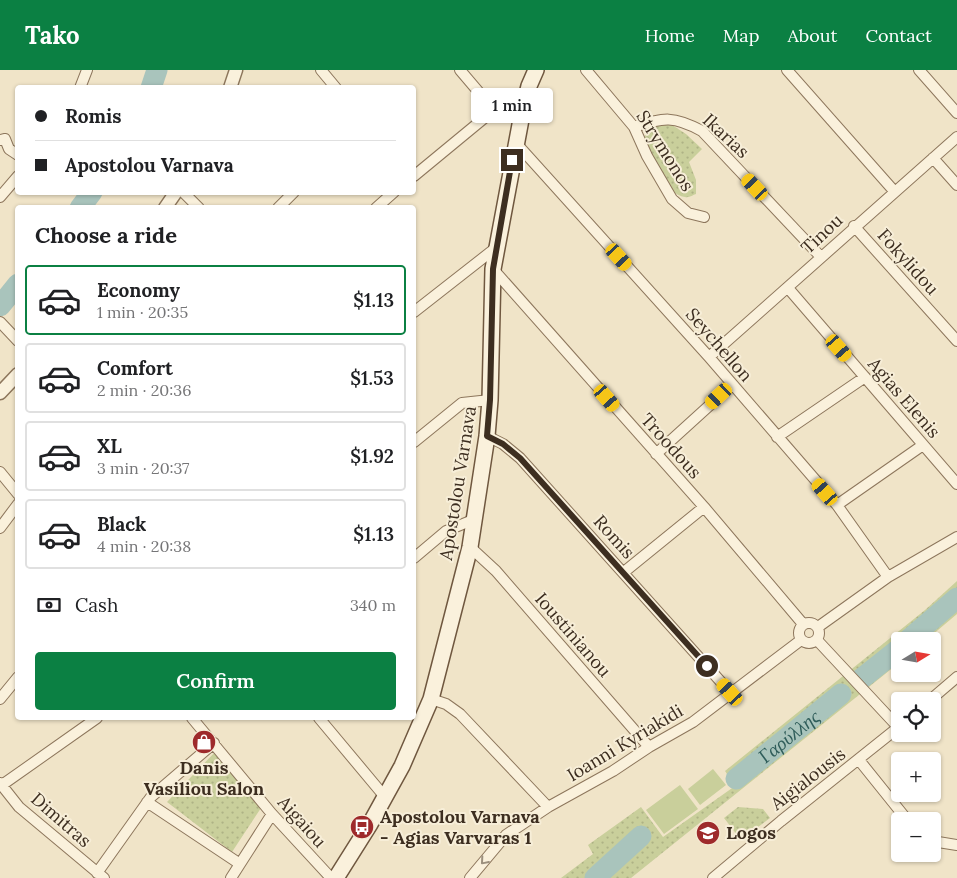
<!DOCTYPE html>
<meta charset="utf-8">
<style>
:root{--surface:#fff;--page:#f2f2f2;--text:#202124;--muted:#757577;--line:#e0e0e0;--accent:#0b8043}
body{margin:0;font-family:Lora,serif;background:var(--page);color:var(--text);height:100vh;display:flex;flex-direction:column;font-size:19px;white-space:nowrap}
*{box-sizing:border-box;margin:0}
p{font-size:16px;color:var(--muted)}
.icon{flex:none;width:28px;height:28px;fill:none;stroke:currentColor;stroke-width:2;stroke-linecap:round;stroke-linejoin:round}
.map{position:relative;flex:1;overflow:hidden}
.details{position:absolute;left:15px;top:135px;width:401px;height:515px;display:flex;flex-direction:column;background:var(--surface);border-radius:5px;box-shadow:0 1px 4px #0004}
.details>*{flex:none}
.guide{position:absolute;left:15px;top:15px;width:401px;height:110px;border-radius:5px;box-shadow:0 1px 4px #0004;display:grid;align-content:center;height:110px;padding:0 20px;background:var(--surface)}
.needle{width:32px;rotate:79deg}
.controls{position:absolute;left:891px;top:562px;display:grid;gap:10px}
.controls a{display:grid;place-items:center;width:50px;height:50px;border-radius:5px;background:var(--surface);box-shadow:0 1px 4px #0004;font-size:25px}
.end{position:absolute;width:22px;height:22px;margin:-11px;border:6px solid #3d2e20;background:#fff;box-shadow:0 0 0 2px #fff}
.from{border-radius:50%}
.bubble{position:absolute;height:35px;border-radius:5px;background:var(--surface);box-shadow:0 1px 4px #0004;font-size:16px;font-weight:600;line-height:35px;text-align:center}
.car{position:absolute;width:15px;height:30px;margin:-15px -8px;border-radius:6px;box-shadow:0 0 4px 1px #0007;background:linear-gradient(#f5c518 24%,#345 0 40%,#f5c518 0 76%,#345 0 86%,#f5c518 0)}
.guide b{display:flex;align-items:center;gap:18px;height:48px;font-size:19px}
.guide b+b{border-top:1px solid var(--line)}
.guide i{width:12px;height:12px;background:var(--text)}
ul{padding:0;list-style:none}
li{display:flex;align-items:center;gap:15px;height:70px;margin:0 10px 8px;padding:0 10px;border:2px solid var(--line);border-radius:5px}
li div{flex:1}
li b{display:block;font-size:19px}
li em{font-style:normal;font-weight:600}
li.selected{border-color:var(--accent)}
li>.icon{width:45px;height:45px;stroke-width:1.5}
h2{padding:0 20px;font-size:22px;line-height:60px}
.pay{display:flex;align-items:center;gap:12px;height:55px;padding:0 20px;font-size:19px}
.pay p{margin-inline-start:auto}
.primary-button{display:flex;gap:10px;margin-top:auto;padding:10px 20px}
.primary-button a{flex:1;height:58px;border-radius:5px;background:var(--accent);color:#fff;font-size:20px;font-weight:600;line-height:58px;text-align:center}
header{display:flex;align-items:center;gap:30px;box-sizing:border-box;height:70px;padding:0 25px;background:var(--accent);color:#fff}
header strong{font-size:24px}
nav{display:flex;gap:28px;margin-inline-start:auto;font-size:18px}
.map>svg:first-child{display:block}
.park{fill:url(#park-dots)}
.pitch{fill:#c9cf9b}
.lines{fill:none;stroke-linecap:round;stroke-linejoin:round}
.river{stroke:#a9c4bc;stroke-width:21}
.minor-casing{stroke:#8d765c;stroke-width:12}
.tertiary-casing{stroke:#8d765c;stroke-width:15}
.secondary-casing{stroke:#6f573f;stroke-width:18}
.minor{stroke:#faf1dc;stroke-width:10}
.tertiary{stroke:#faf1dc;stroke-width:12}
.secondary{stroke:#faf1dc;stroke-width:15}
.oneway{stroke:#9c907e}
.route{stroke:#3d2e20;stroke-width:6}
.labels{text-anchor:middle;stroke-width:4;stroke-linejoin:round;paint-order:stroke}
.street-label{font-size:18px;fill:#3d2e20;stroke:#f7eed8}
.poi-label{font-size:18px;font-weight:bold;fill:#3d2e20;stroke:#f7eed8;text-anchor:start}
.water-label{font-size:19px;font-style:italic;fill:#2f5d5a;stroke:#f7eed8}
</style>
<header>
<strong>Tako</strong>
<nav><a>Home</a><a>Map</a><a>About</a><a>Contact</a></nav>
</header>
<div class="map">
<svg width="957" height="808" viewBox="0 0 957 808">
<defs>
<pattern id="park-dots" width="8" height="8" patternUnits="userSpaceOnUse" patternTransform="scale(1.25)"><rect width="8" height="8" fill="#c9cf9b"/><path d="M2 2h.1M6 6h.1" fill="none" stroke="#aeb285" stroke-width="1.8" stroke-linecap="round"/></pattern>
</defs>
<rect width="100%" height="100%" fill="#f0e4c8"/>
<path class="park" d="M651 55H672L686 64 702 79 689 92 696 110V124C693 125 689 128 685 127 665 125 649 85 644 68Z
M957 511V544L925 571H900V592L631 808H561L593 784 588 775 641 737 663 767 735 716 725 701 925 540Z
M216 681 261 738 232 782 167 732Z
M738 737 763 739 770 748 741 770 724 748Z"/>
<path class="pitch" d="M713 699 726 715 700 735 688 719Z
M680 715 698 739 664 764 646 740Z"/>
<g class="lines">
<g class="river">
<path d="M151 18 157 0"/>
<path d="M80 138 92 122"/>
<path d="M0 236 18 214"/>
<path d="M907 571 957 528"/>
<path d="M861 609 900 578"/>
<path id="s1" d="M736 709 841 624"/>
<path d="M595 808 641 766"/>
</g>
<g class="minor-casing">
<path id="minor" d="M321 0 336 18
M460 0 494 40
M586 0 634 57 647 86 672 129 688 143 704 147
M787 0 894 121
M919 0 957 43
M80 18 87 0
M634 57C664 47 674 46 702 61L821 187
M0 70 5 69 9 79 18 85
M516 73 709 287 837 435 888 507
M933 88 957 115
M414 106 494 40 522 44
M183 122 199 138
M0 127 18 106
M278 138 294 122
M376 138 394 122
M854 156 957 271
M493 199 704 437 803 554
M788 218 957 414
M414 242 497 177
M0 252 18 271
M709 287C792 214 874 140 957 67
M487 366 503 374 520 388 730 622
M777 367 865 307
M414 372 462 333 490 330
M656 384 732 315
M0 402 18 424
M837 435 923 375
M0 458 18 434
M470 477 496 501 649 677
M414 488 446 461 475 449
M624 502 704 437
M799 563a10 10 0 1 1 20 0a10 10 0 1 1-20 0Z
M818 557 888 507 957 467
M817 570 898 657
M0 629 18 607
M431 629 446 634 460 644 548 737
M929 631 957 607
M192 648 272 744 331 808
M319 648 385 727
M859 690 908 751
M0 713 19 737 104 808
M2 715 97 648
M147 732 240 794
M932 771 957 775
M97 803 151 727 214 673
M231 808 272 744
M470 808 506 765 548 737 613 701 649 677 693 652 801 570
M713 808 781 751 900 656"/>
</g>
<g class="tertiary-casing">
<path id="tertiary" d="M230 18 236 0
M165 138 176 122
M0 323 18 304"/>
</g>
<g class="secondary-casing">
<path id="secondary" d="M336 808 370 754 402 696 431 629 470 477 487 366 490 330 493 199 522 44 529 16 536 0"/>
</g>
<use href="#minor" class="minor"/>
<use href="#tertiary" class="tertiary"/>
<use href="#secondary" class="secondary"/>
</g>
<defs><path id="oneway-chevron" d="M-2-3.5L2.5 0L-2 3.5" fill="none" stroke-width="1.6" stroke-linecap="round" stroke-linejoin="round" transform="scale(1.25)"/></defs>
<use class="oneway" href="#oneway-chevron" transform="translate(484 791) rotate(131)"/>
<g class="lines">
<path class="route" d="M512 90 493 199 490 330 487 366 503 374 520 388 707 596"/>
</g>
<defs>
<g id="shop-disc" transform="scale(1.25)"><circle r="9.5" fill="#9e2a2b" stroke="#f7eed8"/><path d="M-5-2.5h2.3a2.7 3.5 0 0 1 5.4 0H5L5.5 6h-11ZM-1.5-2.5h3a1.5 2.3 0 0 0-3 0Z" fill="#fff"/></g>
<g id="bus-disc" transform="scale(1.25)"><circle r="9.5" fill="#9e2a2b" stroke="#f7eed8"/><path d="M-5-6H5V4H4V6H2V4H-2V6H-4V4H-5ZM-3.5-4V0h7V-4ZM-3.5 1.2v1.5H-2V1.2ZM2 1.2v1.5H3.5V1.2Z" fill="#fff"/></g>
<g id="school-disc" transform="scale(1.25)"><circle r="9.5" fill="#9e2a2b" stroke="#f7eed8"/><path d="M0-5L7-2L0 1L-7-2ZM-4 1L0 2.5L4 1V4Q0 6-4 4Z" fill="#fff"/></g>
</defs>
<g fill-rule="evenodd">
<use href="#shop-disc" x="204" y="672"/>
<use href="#bus-disc" x="362" y="757"/>
<use href="#school-disc" x="708" y="763"/>
</g>
<g class="labels">
<g class="street-label">
<text transform="translate(726 66) rotate(43)" y="6">Ikarias</text>
<text transform="translate(665 81) rotate(58)" y="6">Strymonos</text>
<text transform="translate(822 164) rotate(-43)" y="6">Tinou</text>
<text transform="translate(908 192) rotate(48)" y="6">Fokylidou</text>
<text transform="translate(719 275) rotate(49)" y="6">Seychellon</text>
<text transform="translate(904 328) rotate(49)" y="6">Agias Elenis</text>
<text transform="translate(671 376) rotate(48)" y="6">Troodous</text>
<text transform="translate(458 413) rotate(-81)" y="6">Apostolou Varnava</text>
<text transform="translate(614 467) rotate(48)" y="6">Romis</text>
<text transform="translate(573 565) rotate(49)" y="6">Ioustinianou</text>
<text transform="translate(625 673) rotate(-31)" y="6">Ioanni Kyriakidi</text>
<text transform="translate(808 709) rotate(-38)" y="6">Aigialousis</text>
<text transform="translate(61 750) rotate(41)" y="6">Dimitras</text>
<text transform="translate(302 752) rotate(48)" y="6">Aigaiou</text>
</g>
<g class="poi-label">
<text x="204" y="704" text-anchor="middle">Danis<tspan x="204" dy="21">Vasiliou Salon</tspan></text>
<text x="380" y="753">Apostolou Varnava<tspan x="380" dy="21">- Agias Varvaras 1</tspan></text>
<text x="726" y="769">Logos</text>
</g>
<g class="water-label">
<text dy="7" stroke="none"><textPath href="#s1" startOffset="68">Γαρύλλης</textPath></text>
</g>
</g>
</svg>
<div class="controls">
<a><svg class="needle" viewBox="-14 -14 28 28"><path d="M0-13l5 13h-10z" fill="#e53935"/><path d="M0 13l5-13h-10z" fill="#757577"/></svg></a>
<a><svg class="icon" aria-label="locate" viewBox="0 0 24 24"><circle cx="12" cy="12" r="6"/><path d="M12 2v4M12 18v4M2 12h4M18 12h4"/></svg></a>
<a>+</a>
<a>−</a>
</div>
<i class="end from" style="left:707px;top:596px"></i>
<i class="end" style="left:512px;top:90px"></i>
<div class="bubble" style="left:471px;top:18px;width:82px">1 min</div>
<i class="car" style="left:755px;top:117px;rotate:317deg"></i>
<i class="car" style="left:619px;top:187px;rotate:138deg"></i>
<i class="car" style="left:839px;top:278px;rotate:139deg"></i>
<i class="car" style="left:719px;top:326px;rotate:227deg"></i>
<i class="car" style="left:607px;top:328px;rotate:139deg"></i>
<i class="car" style="left:825px;top:422px;rotate:319deg"></i>
<i class="car" style="left:730px;top:622px;rotate:318deg"></i>
<div class="guide">
<b><i class="from"></i>Romis</b>
<b><i></i>Apostolou Varnava</b>
</div>
<section class="details">
<h2>Choose a ride</h2>
<ul>
<li class="selected"><svg class="icon" aria-label="car" viewBox="0 0 24 24"><path d="M5 17H2v-5l4-1 3-4h7l3 4 3 1v5h-3M9 17h6M6 11h13"/><circle cx="7" cy="17" r="2"/><circle cx="17" cy="17" r="2"/></svg><div><b>Economy</b><p>1 min · 20:35</p></div><em>$1.13</em></li>
<li><svg class="icon" aria-label="car" viewBox="0 0 24 24"><path d="M5 17H2v-5l4-1 3-4h7l3 4 3 1v5h-3M9 17h6M6 11h13"/><circle cx="7" cy="17" r="2"/><circle cx="17" cy="17" r="2"/></svg><div><b>Comfort</b><p>2 min · 20:36</p></div><em>$1.53</em></li>
<li><svg class="icon" aria-label="car" viewBox="0 0 24 24"><path d="M5 17H2v-5l4-1 3-4h7l3 4 3 1v5h-3M9 17h6M6 11h13"/><circle cx="7" cy="17" r="2"/><circle cx="17" cy="17" r="2"/></svg><div><b>XL</b><p>3 min · 20:37</p></div><em>$1.92</em></li>
<li><svg class="icon" aria-label="car" viewBox="0 0 24 24"><path d="M5 17H2v-5l4-1 3-4h7l3 4 3 1v5h-3M9 17h6M6 11h13"/><circle cx="7" cy="17" r="2"/><circle cx="17" cy="17" r="2"/></svg><div><b>Black</b><p>4 min · 20:38</p></div><em>$1.13</em></li>
</ul>
<div class="pay"><svg class="icon" aria-label="cash" viewBox="0 0 24 24"><path d="M3 7h18v10H3z"/><circle cx="12" cy="12" r="2"/></svg>Cash<p>340 m</p></div>
<div class="primary-button"><a>Confirm</a></div>
</section>
</div>
